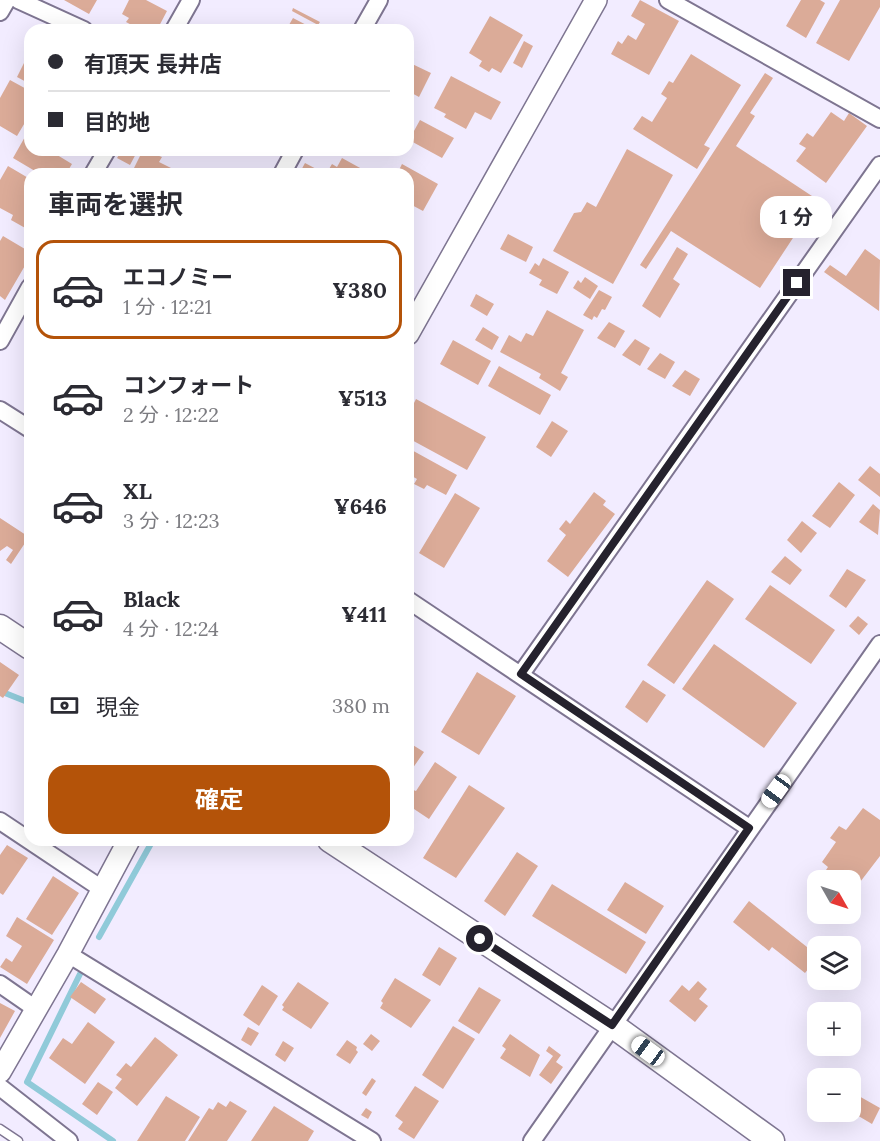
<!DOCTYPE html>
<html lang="ja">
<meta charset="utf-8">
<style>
:root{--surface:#fff;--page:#f2f2f3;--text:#2b2b33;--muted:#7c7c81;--line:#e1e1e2;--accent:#b45309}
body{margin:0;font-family:Lora,"Noto Sans JP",serif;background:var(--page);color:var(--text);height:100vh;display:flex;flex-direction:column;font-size:22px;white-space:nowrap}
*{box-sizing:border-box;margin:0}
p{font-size:20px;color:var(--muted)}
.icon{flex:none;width:33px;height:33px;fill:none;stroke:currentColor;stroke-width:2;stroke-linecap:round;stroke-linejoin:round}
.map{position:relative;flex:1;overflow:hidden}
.sheet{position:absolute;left:24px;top:168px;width:390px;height:678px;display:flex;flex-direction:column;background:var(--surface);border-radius:18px;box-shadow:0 6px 24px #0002}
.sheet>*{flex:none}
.guide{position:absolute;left:24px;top:24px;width:390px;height:132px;border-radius:18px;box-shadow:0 6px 24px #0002;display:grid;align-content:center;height:132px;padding:0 24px;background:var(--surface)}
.needle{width:39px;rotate:129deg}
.tools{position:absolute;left:807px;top:870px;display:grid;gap:12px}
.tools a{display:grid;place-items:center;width:54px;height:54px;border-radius:12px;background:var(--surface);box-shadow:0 6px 24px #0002;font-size:30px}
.end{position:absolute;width:27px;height:27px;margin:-14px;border:8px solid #25222d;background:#fff;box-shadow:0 0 0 3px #fff}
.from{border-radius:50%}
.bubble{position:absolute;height:42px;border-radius:18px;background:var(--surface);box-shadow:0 6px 24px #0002;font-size:20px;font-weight:700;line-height:42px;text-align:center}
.car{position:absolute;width:18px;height:36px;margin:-18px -9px;border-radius:8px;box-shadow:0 0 4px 2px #0007;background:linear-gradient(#fff 24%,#345 0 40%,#fff 0 76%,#345 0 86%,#fff 0)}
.guide b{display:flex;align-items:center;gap:21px;height:57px;font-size:22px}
.guide b+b{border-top:2px solid var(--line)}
.guide i{width:15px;height:15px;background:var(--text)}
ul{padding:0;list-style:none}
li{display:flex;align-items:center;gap:18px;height:99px;margin:0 12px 9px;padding:0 12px;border:3px solid transparent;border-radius:18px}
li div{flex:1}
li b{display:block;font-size:22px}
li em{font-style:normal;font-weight:700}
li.on{border-color:var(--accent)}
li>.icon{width:54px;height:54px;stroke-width:1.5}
h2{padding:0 24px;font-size:27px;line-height:72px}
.pay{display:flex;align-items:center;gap:15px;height:66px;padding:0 24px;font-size:22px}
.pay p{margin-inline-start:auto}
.cta{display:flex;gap:12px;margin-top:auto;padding:12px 24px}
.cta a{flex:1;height:69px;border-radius:18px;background:var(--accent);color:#fff;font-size:24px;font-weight:700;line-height:69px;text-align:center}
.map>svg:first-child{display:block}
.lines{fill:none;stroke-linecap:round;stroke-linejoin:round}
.stream{stroke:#90cad9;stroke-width:6}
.building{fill:#dbab98}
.service-casing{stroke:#7e7591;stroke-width:11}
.minor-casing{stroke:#7e7591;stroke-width:20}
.tertiary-casing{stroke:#7e7591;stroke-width:24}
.secondary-casing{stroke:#7e7591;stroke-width:27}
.service{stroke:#fff;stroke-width:8}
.minor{stroke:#fff;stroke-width:16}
.tertiary{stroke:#fff;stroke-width:21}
.secondary{stroke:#fff;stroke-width:24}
.route{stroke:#25222d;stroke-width:8}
</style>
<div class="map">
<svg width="880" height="1141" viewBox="0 0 880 1141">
<rect width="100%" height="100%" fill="#f2ecff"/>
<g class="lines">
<path class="stream" d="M0 691 30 703
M99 937 153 840
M80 974 27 1082 113 1141"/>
</g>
<path class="building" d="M64 0H97L89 14Z
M129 0H146L167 11 157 30H141L126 22 129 18 122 14Z
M640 0 679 21 649 75 611 54 618 41 622 44 628 35 636 40 645 24 631 16Z
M801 0H820L825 3 806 38 786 26Z
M840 0H880V7L849 61 816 43Z
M293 8 320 22 318 25 292 11Z
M490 16 523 35 501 73 492 68 489 72 479 66 482 61 469 53Z
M293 18 316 30H286Z
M524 41 533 46 522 68 513 63Z
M30 51V84L17 77Z
M691 54 741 85 704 145 710 148 697 169 633 129 642 116 652 122 667 98 661 94 669 81 673 83Z
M408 62 431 73 419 97 408 91Z
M765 73 773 78 750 113 755 116 736 146 818 200 760 288 671 231 646 269 640 265Z
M451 76 501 102 491 120 475 112 466 129 444 117 446 114 434 108Z
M10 80 30 91V114L17 136 0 126V98Z
M831 112 844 121 849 113 867 126 826 183 796 161 806 148 799 144 807 133 813 137Z
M420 120 454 138 442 158 409 140Z
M30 128V150H49L72 164 66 174H40L13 158Z
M627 149 673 175 613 284 553 251 574 213 581 212 587 202 596 207Z
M122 150H138L130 165 117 158Z
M143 150 162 157 159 162 183 174H131Z
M342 158 371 174H326L332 164 337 167Z
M305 163 322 172 321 174H299Z
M402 164 438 184 423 211 408 203V174H397Z
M8 166 30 179 27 194 30 196 25 204 30 207V224L27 229 11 220 13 215 0 208V180Z
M508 234 533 247 526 262 500 249Z
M3 236 30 252V257L5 300 0 296V241Z
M677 247 688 254 673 279 680 284 660 318 642 306Z
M865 249 880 260 879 311 824 272 830 265 846 276Z
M543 258 569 272 557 294 539 285 542 280 529 273 535 263 539 266Z
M585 277 598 286 590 299 573 288 578 280 581 283Z
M599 290 612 297 605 310 602 309 597 318 594 316 592 320 583 315Z
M476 294 494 304 487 316 470 306Z
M547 310 584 330 561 373 568 377 560 391 539 378 541 374 500 352 509 335 521 342 526 333 533 336Z
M609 322 625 331 615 348 597 338Z
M483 327 499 337 492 350 475 340Z
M635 339 650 348 640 366 622 355Z
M453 340 491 361 478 385 440 364Z
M660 353 675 362 665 379 647 369Z
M499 366 551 395 540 415 488 386Z
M685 370 700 379 690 396 672 386Z
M416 399 486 437 467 470 408 438V415Z
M552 421 568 431 551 457 536 447Z
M408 448 457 475 446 495 427 485 424 489 414 484 417 479 410 475 408 480Z
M870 466 880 474V497L858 480Z
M839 482 855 495 830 528 812 516Z
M594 492 606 501 603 505 615 514 568 577 547 561 566 535 559 529 566 520 570 524Z
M455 493 480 508 444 568 419 553Z
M873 504 880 510 878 535 859 522Z
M0 518 29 537 11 564 6 560 13 550 7 546 0 551Z
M802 521 817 533 801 553 787 540Z
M785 556 802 570 790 585 771 572Z
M847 569 866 580 846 608 829 596Z
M707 580 734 599 674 684 647 665Z
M770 585 835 630 811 664 745 619Z
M858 616 868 624 859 635 849 626Z
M714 644 797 703 764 748 682 689Z
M0 662 19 675 3 698 0 696Z
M477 672 516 696 479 755 441 732Z
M643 680 666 695 647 723 625 707Z
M408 742 424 752 408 775Z
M435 762 457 777 429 819 408 805V788L416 791Z
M469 785 505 808 456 878 423 858Z
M863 808 880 820V856L854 890 850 887V880H833L824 873 828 867 822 862 836 842 830 838 839 826 846 830Z
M7 845 28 858 3 895 0 893V855Z
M517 852 538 866 505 916 484 901Z
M53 876 79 893 52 935 26 919Z
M625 882 664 906 646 934 607 910Z
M552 884 646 942 626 974 532 916Z
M749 901 812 951 809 954 816 959 805 973 772 947 769 951 733 922Z
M17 917 54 940 27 984 0 967 6 958 12 962 22 946 6 936Z
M439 947 457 958 440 986 422 975Z
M395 978 431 1000 411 1028 380 1008 383 1003 381 1001Z
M698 981 707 989 699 999 708 1006 695 1022 669 1001 682 985 689 991Z
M81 982 106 999 95 1014 70 997Z
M298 982 329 1003 311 1029 282 1010 284 1007 282 1005Z
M262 985 278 996 259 1026 243 1015Z
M479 987 501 1000 479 1034 458 1021Z
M0 1003 15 1011 0 1038Z
M88 1022 115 1042 85 1084 49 1058 63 1038 72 1044Z
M453 1026 475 1039 443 1089 422 1075Z
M248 1027 259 1033 251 1046 241 1040Z
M371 1034 380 1041 372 1051 363 1044Z
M510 1034 540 1055 530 1077 500 1058 506 1049 502 1046Z
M155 1037 178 1055 137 1106 115 1088 122 1079 116 1075 126 1063 131 1067Z
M347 1040 357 1047 356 1050 358 1052 350 1064 336 1055Z
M283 1041 294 1048 285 1062 275 1055Z
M549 1046 561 1055 556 1062 563 1067 551 1084 539 1075 553 1056 546 1051Z
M372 1078 376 1081 366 1096 362 1093Z
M98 1082 113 1092 97 1115 82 1104Z
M415 1086 439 1101 414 1139 398 1129 403 1122 395 1116Z
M850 1091 880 1108 872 1124 850 1111Z
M166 1096 200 1117 185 1141H137Z
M230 1101 247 1111 227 1141H188L209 1108 213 1110 218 1102 226 1107Z
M274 1106 314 1131 308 1141H251Z
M366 1108 372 1112 368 1119 361 1115Z"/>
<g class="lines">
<g class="service-casing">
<path id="service" d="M0 1129 18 1141"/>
</g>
<g class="minor-casing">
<path id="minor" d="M18 0 84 30
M668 0 880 119
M0 12 7 0
M174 30 191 0
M362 30 379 0
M93 174 107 150
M282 174 295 150
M0 341 30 287
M0 410 30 429
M408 600 749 828
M521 674 880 165
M0 821 102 889
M68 954 372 1141
M0 984 36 1009
M0 1087 69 1141
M532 1141 880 644"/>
</g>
<g class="tertiary-casing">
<path id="tertiary" d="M408 334 596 0
M0 1072 68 954 129 840"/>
</g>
<g class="secondary-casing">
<path id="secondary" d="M0 627 30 647
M330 840 612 1025 772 1141"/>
</g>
<use href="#service" class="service"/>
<use href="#minor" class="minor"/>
<use href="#tertiary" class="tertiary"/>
<use href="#secondary" class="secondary"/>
</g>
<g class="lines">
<path class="route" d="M480 939 612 1025 749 828 521 674 797 283"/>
</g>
</svg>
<div class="tools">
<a><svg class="needle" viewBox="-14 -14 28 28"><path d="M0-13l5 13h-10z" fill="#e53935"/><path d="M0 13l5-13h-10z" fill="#7c7c81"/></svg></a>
<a><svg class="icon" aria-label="layers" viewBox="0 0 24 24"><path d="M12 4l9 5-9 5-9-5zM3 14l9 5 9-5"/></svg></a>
<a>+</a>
<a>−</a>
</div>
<i class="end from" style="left:480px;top:939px"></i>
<i class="end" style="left:797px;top:283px"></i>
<div class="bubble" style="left:760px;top:196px;width:72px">1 分</div>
<i class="car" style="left:776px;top:791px;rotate:216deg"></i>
<i class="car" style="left:648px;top:1051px;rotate:306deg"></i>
<div class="guide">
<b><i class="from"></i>有頂天 長井店</b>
<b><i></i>目的地</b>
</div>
<section class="sheet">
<h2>車両を選択</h2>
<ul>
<li class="on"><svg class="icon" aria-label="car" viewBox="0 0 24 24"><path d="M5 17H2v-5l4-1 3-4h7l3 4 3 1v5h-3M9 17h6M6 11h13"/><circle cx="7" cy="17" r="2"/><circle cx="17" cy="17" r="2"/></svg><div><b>エコノミー</b><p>1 分 · 12:21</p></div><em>¥380</em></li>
<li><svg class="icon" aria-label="car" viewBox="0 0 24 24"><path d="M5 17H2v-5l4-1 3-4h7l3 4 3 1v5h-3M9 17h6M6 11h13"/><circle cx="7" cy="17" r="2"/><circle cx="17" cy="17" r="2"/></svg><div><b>コンフォート</b><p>2 分 · 12:22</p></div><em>¥513</em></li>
<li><svg class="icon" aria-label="car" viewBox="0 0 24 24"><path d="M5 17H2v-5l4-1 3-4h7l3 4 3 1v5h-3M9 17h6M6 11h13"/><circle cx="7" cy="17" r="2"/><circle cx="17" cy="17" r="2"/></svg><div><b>XL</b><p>3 分 · 12:23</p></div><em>¥646</em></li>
<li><svg class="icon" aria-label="car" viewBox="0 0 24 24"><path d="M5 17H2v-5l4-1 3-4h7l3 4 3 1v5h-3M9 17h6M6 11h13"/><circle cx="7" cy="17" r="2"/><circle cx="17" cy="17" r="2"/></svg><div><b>Black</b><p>4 分 · 12:24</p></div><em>¥411</em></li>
</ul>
<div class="pay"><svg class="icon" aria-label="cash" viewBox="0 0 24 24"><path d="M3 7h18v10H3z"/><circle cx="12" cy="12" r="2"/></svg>現金<p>380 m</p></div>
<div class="cta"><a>確定</a></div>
</section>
</div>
